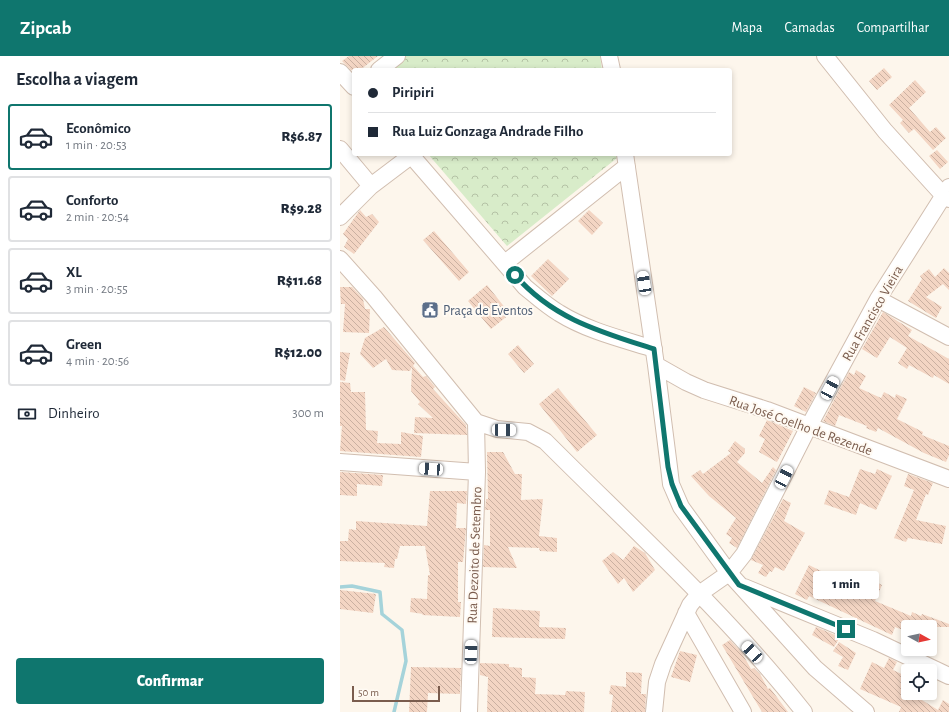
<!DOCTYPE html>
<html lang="pt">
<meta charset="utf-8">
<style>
:root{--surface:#fff;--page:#f6f6f7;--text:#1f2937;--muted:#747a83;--line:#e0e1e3;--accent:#0f766e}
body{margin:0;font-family:"Alegreya Sans",sans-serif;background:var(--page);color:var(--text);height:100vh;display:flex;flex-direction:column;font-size:15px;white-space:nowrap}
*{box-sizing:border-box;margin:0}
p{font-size:13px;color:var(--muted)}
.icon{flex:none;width:22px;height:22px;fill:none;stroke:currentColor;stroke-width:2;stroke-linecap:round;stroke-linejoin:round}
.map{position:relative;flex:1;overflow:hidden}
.drawer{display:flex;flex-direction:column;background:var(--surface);width:340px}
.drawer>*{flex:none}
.guide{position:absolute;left:12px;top:12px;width:380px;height:88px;border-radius:4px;box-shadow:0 2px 6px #0003;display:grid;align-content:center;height:88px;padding:0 16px;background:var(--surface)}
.needle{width:26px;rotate:98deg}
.controls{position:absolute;left:561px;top:564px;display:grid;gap:8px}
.controls a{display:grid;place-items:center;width:36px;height:36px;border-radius:4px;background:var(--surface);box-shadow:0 2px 6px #0003;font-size:20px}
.scale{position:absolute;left:12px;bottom:10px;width:88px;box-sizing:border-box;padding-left:4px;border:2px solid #7a5c4d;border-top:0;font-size:11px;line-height:14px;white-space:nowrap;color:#7a5c4d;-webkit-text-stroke:3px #fffaf3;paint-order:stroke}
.end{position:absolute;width:18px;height:18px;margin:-9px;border:5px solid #0f766e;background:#fff;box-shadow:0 0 0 2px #fff}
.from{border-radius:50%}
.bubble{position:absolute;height:28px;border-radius:4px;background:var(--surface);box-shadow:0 2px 6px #0003;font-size:13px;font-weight:800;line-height:28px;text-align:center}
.car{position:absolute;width:12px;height:24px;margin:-12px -6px;border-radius:5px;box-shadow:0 0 3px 1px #0007;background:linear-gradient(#fff 24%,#345 0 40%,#fff 0 76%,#345 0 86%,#fff 0)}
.guide b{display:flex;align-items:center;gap:14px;height:38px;font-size:15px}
.guide b+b{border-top:1px solid var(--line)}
.guide i{width:10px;height:10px;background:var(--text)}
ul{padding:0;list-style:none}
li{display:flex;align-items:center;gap:12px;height:66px;margin:0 8px 6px;padding:0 8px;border:2px solid var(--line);border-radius:4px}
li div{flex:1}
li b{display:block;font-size:15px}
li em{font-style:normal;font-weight:800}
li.selected{border-color:var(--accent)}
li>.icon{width:36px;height:36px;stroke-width:1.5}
h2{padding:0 16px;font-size:18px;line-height:48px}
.pay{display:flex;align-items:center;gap:10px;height:44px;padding:0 16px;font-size:15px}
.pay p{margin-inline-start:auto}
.button{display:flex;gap:8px;margin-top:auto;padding:8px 16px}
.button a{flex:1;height:46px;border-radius:4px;background:var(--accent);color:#fff;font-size:16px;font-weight:800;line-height:46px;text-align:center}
header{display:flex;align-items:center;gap:24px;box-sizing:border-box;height:56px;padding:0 20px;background:var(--accent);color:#fff}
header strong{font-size:19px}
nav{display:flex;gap:22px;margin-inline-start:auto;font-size:14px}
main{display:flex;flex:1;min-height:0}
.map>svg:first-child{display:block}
.park{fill:url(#park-crowns)}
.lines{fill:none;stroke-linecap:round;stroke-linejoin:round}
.stream{stroke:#a5d3da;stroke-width:3.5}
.building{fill:url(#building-back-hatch)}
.minor-casing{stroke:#d1beb0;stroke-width:18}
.minor{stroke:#fff;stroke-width:16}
.route{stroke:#0f766e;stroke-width:5}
.labels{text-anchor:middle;stroke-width:4;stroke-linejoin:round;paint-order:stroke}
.service-label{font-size:14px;fill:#4e5e75;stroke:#fffaf3;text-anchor:start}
.street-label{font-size:14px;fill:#7a5c4d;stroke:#fffaf3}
</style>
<header>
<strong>Zipcab</strong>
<nav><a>Mapa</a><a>Camadas</a><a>Compartilhar</a></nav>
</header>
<main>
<section class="drawer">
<h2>Escolha a viagem</h2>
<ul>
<li class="selected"><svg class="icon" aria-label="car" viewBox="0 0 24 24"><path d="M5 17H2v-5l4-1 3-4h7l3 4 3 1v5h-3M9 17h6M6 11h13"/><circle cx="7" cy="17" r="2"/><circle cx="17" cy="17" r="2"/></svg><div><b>Econômico</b><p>1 min · 20:53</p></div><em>R$6.87</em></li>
<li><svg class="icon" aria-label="car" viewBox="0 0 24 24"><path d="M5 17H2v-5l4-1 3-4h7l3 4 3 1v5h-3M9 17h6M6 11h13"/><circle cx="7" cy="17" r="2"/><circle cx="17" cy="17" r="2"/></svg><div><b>Conforto</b><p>2 min · 20:54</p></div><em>R$9.28</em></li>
<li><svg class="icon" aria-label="car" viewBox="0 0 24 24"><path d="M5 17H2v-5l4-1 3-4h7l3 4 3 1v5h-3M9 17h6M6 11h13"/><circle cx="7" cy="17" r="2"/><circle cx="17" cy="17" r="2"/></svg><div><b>XL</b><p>3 min · 20:55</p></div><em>R$11.68</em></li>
<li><svg class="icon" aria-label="car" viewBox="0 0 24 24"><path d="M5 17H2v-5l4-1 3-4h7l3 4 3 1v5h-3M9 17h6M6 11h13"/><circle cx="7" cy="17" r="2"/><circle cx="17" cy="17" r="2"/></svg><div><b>Green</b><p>4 min · 20:56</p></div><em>R$12.00</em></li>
</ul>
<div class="pay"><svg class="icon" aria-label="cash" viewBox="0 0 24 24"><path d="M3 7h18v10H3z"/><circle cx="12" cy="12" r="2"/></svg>Dinheiro<p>300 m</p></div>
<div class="button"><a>Confirmar</a></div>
</section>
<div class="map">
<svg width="609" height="656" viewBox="0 0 609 656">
<defs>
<pattern id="park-crowns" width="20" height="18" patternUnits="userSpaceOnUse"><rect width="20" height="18" fill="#d8ecc9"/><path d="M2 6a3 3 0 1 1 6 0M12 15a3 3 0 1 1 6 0" fill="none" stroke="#b4c2a5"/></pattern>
<pattern id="building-back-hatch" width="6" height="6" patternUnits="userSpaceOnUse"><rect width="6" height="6" fill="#f3d5c3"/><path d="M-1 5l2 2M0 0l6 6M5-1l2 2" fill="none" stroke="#cab0a1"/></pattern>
</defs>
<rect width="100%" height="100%" fill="#fdf6ec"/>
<path class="park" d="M61 0H260L262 14H42Z
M88 98H276L277 102 167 190Z"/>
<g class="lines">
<path class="stream" d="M0 531 12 530 40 536 42 558 62 574 66 605 54 656"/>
</g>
<path class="building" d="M9 0H38L20 14H11L2 5Z
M544 12 552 21 537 34 529 25Z
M575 24 586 36 569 52 590 76 596 71 606 82 593 94 574 73 569 77 560 67 563 64 549 49Z
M597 94 608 106 600 113 589 100Z
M20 154 26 161 32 158 39 166 14 198 4 191 8 183 3 178Z
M249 154 263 167 252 179 238 165Z
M94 175 129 216 119 225 83 184Z
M208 203 229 223 212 240 191 220Z
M604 212 609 217V234L603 228 586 241 602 251 596 262 568 245 582 223 580 220 589 213 595 221Z
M147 229 170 258 151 273 128 245Z
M0 231H12L23 243 25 253H30L29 277 3 276 5 248H1Z
M543 256 572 274 568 280 609 303V328L594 319 593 322 569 309 567 313 558 307 567 292 550 281 537 302 522 293Z
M44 271 75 307 73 310 83 321 86 320 95 331 93 333 126 369 127 379 74 377 75 361 93 362 78 348 80 346 71 335 72 311 70 315 52 314 46 303 33 312 20 298 25 282Z
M178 289 194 308 184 317 168 298Z
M0 296 10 297 5 325 0 324Z
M516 314 526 320 519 332 541 342 544 336 555 342 556 338 567 343 557 363 583 376 582 379 609 390V399L606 406 584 397 538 372 536 376 526 372 527 370 499 359 495 370 483 365 509 316 514 319Z
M0 326 10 327 11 336H25L26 374 38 375 37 387 61 388V376L83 380 81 401 0 395 2 370H0Z
M464 331 476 337 466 356 454 350Z
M218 332 257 379 237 396 199 348Z
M427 364 453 375 437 406 419 396 425 383 419 380Z
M395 385 405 393V397L397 406 422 427 433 411 436 414 397 492 389 487 392 482 386 478 396 462 369 440 351 420 360 414 363 418 391 397 388 395Z
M147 396H163L175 418H182L181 444 203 443 199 480 217 482V496L200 495 199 492 168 491 177 512 143 511 144 489 150 490V454H145L146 443H148Z
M520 413 535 418 537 413 552 420 536 454 520 447 516 459 484 448 489 434 509 441Z
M0 416 43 419 42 430 17 428V440L0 439Z
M568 418 593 427 588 439 586 438 576 464 606 470 602 488 568 482 566 486 554 482 574 434 564 430Z
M90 435H127L126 448 117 447 116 472H126L123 506H118V546H121L120 561 82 559 83 558 70 556 71 542 87 543 88 519H90L85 490H60L57 503H55L54 512 44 511 45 507 0 505V485H8L9 473 16 474V465L87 470Z
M443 443 451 447 444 465 465 477 444 515 435 511 432 516 430 515 426 521 418 517 423 509 411 504Z
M294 490 305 497 315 514 293 536 284 522 278 528 262 505 273 496 283 504Z
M469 509 481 515 478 521 502 531 505 527 524 537 530 523 542 529 535 545 571 560 572 556 581 560 582 558 609 568V571H568V576L555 571 552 579 469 540 467 544 455 538Z
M0 534 36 538 33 557 0 553Z
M153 552 200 555 199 571 226 572 225 583 152 581Z
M476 571 500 581 494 591 472 579Z
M390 584 402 597 411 613 414 612 420 618 428 633 430 632 448 656H422L382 589Z
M499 586 516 597 508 614 498 610 503 601 493 595Z
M340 595 357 599 350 626 331 621Z
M549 602 557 606 553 614 568 621V637H579L577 641 598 654 603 644 609 648V656H559L561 651 520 633 532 606 544 612Z
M140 607 169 608V611L182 612V621L196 622 195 638 225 639 226 635 245 636 244 656H147L148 621 140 619Z
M71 611 121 612 120 638 88 637 87 656H69Z
M286 616 302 617 301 638H306L305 656H271L273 639 269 638 271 629 286 631Z"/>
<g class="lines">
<g class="minor-casing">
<path id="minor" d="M269 0 272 14
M485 0 545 75 604 140 609 143
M39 14 57 0
M0 16 14 31
M0 93 31 130
M70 98 185 231C196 240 207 250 219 257 248 275 282 283 314 293
M285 98 316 309 329 411 331 428 341 451 389 517 475 612 526 656
M0 161 31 130 72 99
M0 203 34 241 136 366 157 373 188 376 205 385C293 473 387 558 464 656
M165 207 287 110
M538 243 609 281
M316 309 346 326 364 334 427 354 609 423
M0 406 137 416
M404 531 533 584 609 620
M346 557 403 656
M129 656 137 416 136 366
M314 656 317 626 323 608 350 549 359 538 389 517 404 498 469 370 538 243 609 131"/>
</g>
<use href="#minor" class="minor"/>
</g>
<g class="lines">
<path class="route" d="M175 219C213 263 261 276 314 293L328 411 332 428 341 450 399 529 506 573"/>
</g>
<defs>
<g id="civic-square" transform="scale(0.9)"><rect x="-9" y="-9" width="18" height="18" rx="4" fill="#5c6f8a" stroke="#fffaf3"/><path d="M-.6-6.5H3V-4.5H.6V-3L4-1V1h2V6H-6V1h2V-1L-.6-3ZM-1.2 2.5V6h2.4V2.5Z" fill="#fff"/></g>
</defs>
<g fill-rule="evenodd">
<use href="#civic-square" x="90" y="254"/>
</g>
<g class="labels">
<g class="service-label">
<text x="103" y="259">Praça de Eventos</text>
</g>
<g class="street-label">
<text transform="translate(532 257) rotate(-60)" y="5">Rua Francisco Vieira</text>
<text transform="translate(461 369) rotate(20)" y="5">Rua José Coelho de Rezende</text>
<text transform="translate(134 499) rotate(-88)" y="5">Rua Dezoito de Setembro</text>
</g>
</g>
</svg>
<div class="controls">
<a><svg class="needle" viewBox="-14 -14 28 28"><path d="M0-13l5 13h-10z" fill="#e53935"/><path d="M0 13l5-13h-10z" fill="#747a83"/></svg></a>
<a><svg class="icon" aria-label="locate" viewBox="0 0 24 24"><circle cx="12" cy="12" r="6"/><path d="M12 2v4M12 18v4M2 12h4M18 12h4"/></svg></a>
</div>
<div class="scale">50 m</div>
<i class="end from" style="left:175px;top:219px"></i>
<i class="end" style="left:506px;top:573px"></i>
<div class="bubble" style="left:473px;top:515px;width:66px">1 min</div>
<i class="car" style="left:304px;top:227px;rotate:351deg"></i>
<i class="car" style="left:490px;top:332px;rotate:28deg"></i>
<i class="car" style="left:164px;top:374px;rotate:91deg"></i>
<i class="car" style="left:91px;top:413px;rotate:274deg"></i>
<i class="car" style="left:444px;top:421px;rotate:27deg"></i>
<i class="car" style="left:131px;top:596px;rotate:2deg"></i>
<i class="car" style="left:412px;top:596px;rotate:317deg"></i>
<div class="guide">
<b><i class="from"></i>Piripiri</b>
<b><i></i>Rua Luiz Gonzaga Andrade Filho</b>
</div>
</div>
</main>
